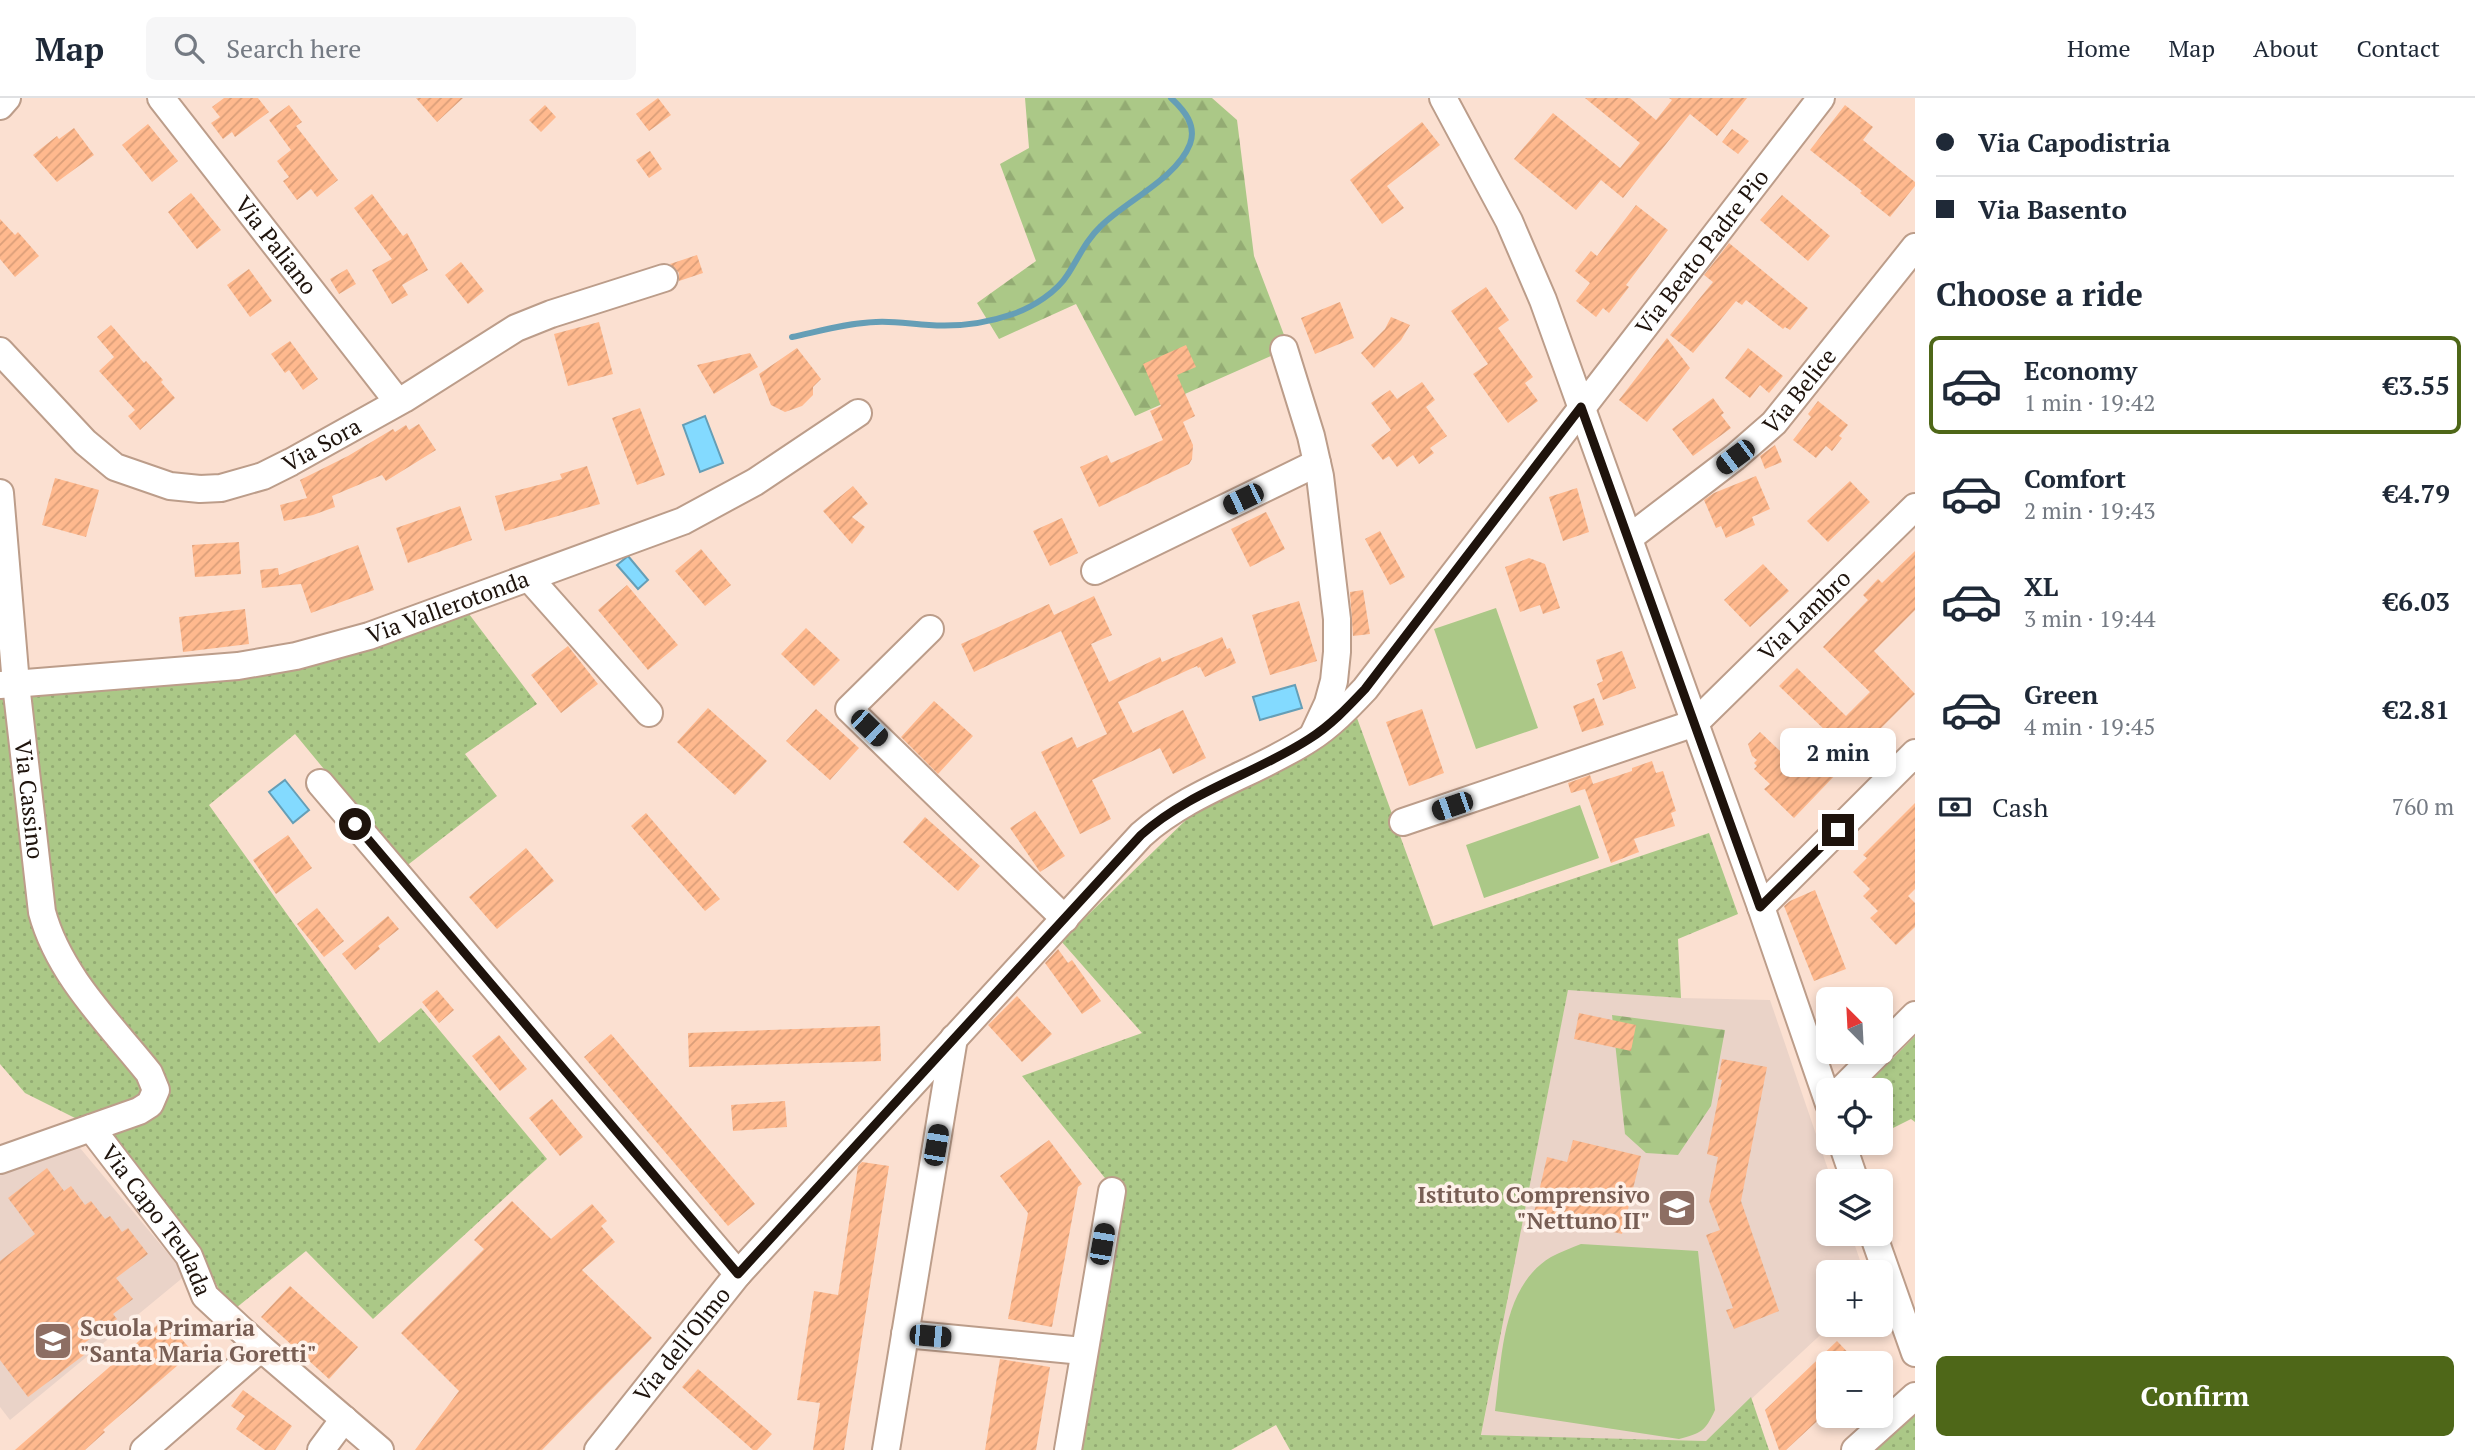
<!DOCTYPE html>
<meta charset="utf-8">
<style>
:root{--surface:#fff;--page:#f6f6f7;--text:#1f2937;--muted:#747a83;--line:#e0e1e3;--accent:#4e6718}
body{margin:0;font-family:"PT Serif",serif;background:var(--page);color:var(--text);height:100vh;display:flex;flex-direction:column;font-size:26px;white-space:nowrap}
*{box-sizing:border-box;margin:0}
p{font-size:23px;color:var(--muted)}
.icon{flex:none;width:38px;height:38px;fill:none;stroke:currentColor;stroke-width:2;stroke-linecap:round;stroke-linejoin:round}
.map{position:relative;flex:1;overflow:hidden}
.panel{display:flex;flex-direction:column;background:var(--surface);width:560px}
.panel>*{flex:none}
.banner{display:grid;align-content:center;height:154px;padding:0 21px;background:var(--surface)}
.needle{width:46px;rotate:336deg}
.fabs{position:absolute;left:1816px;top:889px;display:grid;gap:14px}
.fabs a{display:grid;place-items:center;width:77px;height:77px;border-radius:10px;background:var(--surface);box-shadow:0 4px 10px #0003;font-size:35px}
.end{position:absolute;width:32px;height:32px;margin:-16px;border:9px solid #1e130c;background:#fff;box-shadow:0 0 0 4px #fff}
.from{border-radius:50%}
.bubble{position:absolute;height:49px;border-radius:10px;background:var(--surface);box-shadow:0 4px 10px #0003;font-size:23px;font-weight:600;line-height:49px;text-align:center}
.car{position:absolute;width:21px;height:42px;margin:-21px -10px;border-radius:9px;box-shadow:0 0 5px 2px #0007;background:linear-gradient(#222 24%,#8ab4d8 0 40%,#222 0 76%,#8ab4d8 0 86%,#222 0)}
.banner b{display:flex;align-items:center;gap:24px;height:66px;font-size:26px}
.banner b+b{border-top:2px solid var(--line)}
.banner i{width:18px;height:18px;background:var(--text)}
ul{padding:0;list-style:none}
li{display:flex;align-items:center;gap:21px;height:98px;margin:0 14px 10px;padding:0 7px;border:4px solid transparent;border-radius:10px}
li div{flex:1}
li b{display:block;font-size:26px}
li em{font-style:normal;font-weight:600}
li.selected{border-color:var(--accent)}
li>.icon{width:63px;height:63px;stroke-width:1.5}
h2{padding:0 21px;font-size:32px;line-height:84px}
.pay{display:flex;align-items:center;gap:18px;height:77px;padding:0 21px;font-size:26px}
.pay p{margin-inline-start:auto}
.primary-button{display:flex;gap:14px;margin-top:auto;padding:14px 21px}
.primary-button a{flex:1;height:80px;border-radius:10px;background:var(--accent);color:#fff;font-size:28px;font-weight:600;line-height:80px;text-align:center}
header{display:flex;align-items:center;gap:42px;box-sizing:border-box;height:98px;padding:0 35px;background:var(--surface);border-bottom:2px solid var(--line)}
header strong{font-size:33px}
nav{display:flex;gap:38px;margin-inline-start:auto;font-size:24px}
.search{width:490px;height:63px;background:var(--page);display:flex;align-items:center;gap:18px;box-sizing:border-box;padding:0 24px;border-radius:10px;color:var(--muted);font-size:26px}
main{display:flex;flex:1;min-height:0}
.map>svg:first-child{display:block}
.education{fill:#ead3c8}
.green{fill:url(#green-dots)}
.forest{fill:url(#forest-firs)}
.pitch{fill:#abc887}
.water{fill:#83daff;stroke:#659eb6;stroke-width:2}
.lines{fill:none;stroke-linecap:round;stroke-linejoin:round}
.stream{stroke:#659eb6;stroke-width:6}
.building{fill:url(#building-hatch)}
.minor-casing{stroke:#bc9d8a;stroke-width:30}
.minor{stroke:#fff;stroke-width:26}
.route{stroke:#1e130c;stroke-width:9}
.labels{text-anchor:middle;stroke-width:7;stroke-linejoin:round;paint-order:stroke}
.street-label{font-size:23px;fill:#1e130c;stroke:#fef1e9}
.education-label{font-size:23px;font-weight:bold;fill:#785e54;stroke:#fef1e9;text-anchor:end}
</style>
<header>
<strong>Map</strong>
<div class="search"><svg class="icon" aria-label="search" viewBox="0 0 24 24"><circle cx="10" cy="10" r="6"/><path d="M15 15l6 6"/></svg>Search here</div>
<nav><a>Home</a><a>Map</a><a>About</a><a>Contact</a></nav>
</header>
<main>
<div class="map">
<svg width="1915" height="1352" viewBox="0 0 1915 1352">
<defs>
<pattern id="green-dots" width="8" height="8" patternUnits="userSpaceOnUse" patternTransform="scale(1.75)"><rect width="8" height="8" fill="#abc887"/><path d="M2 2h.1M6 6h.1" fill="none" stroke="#93ab73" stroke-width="1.8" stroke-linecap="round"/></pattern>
<pattern id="forest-firs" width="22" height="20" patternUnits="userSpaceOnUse" patternTransform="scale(1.75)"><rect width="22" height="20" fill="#abc887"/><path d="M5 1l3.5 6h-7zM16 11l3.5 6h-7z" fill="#93ab73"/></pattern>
<pattern id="building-hatch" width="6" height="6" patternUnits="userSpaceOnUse" patternTransform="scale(1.75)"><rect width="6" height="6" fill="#ffb98e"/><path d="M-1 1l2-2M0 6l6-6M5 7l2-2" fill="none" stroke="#da9e79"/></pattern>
</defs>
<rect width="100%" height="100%" fill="#fbe0d1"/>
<path class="education" d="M1568 891 1681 900 1770 902 1832 1083H1829V1136H1851L1864 1174H1829V1227H1831L1706 1343 1481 1338Z
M75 1044 186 1177 10 1322 0 1309V1068Z"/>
<path class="green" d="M469 516 537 606 465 656 497 698 405 769 295 636 209 707 379 945 421 910 547 1061 373 1221 306 1153 231 1214 197 1150 111 1038 25 995 0 966V597L253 579 368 552Z
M1357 620 1433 828 1709 735 1738 816 1678 841 1681 900 1568 892 1481 1337 1706 1343 1751 1299 1769 1352H1290L1276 1327 1231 1352H1078L1122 1101 1022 978 1142 935 1061 843 1190 718 1321 650Z
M1915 938V1024L1911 1021 1881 1036V992H1862Z
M1915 1315V1352H1876Z"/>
<path class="forest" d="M1025 0H1212L1237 22 1254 158 1289 250 1135 318 1076 206 999 241 977 205 1036 163 1000 66 1029 50Z
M1612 917 1725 932 1711 1008 1678 1057 1646 1055 1625 1036Z"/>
<path class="pitch" d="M1496 510 1538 630 1476 651 1434 531Z
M1580 707 1599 760 1484 800 1466 747Z
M1581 1146 1698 1153 1715 1312C1705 1334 1701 1335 1679 1341L1495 1313C1502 1262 1501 1189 1551 1159 1560 1154 1571 1150 1581 1146Z"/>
<path class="water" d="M705 318 723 365 700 374 683 327Z
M628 458 648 482 638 491 617 467Z
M1295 587 1302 610 1260 622 1253 599Z
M285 682 309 712 293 725 269 694Z"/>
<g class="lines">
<path class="stream" d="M792 239C820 233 848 225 876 224 894 223 911 226 929 227 956 229 987 225 1013 216 1033 209 1057 194 1068 176 1079 159 1086 142 1101 128 1126 103 1177 80 1190 46 1197 27 1184 12 1171 0"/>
</g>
<path class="building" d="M224 0H258L269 14 235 39 232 34 223 41 211 25 220 19 212 9Z
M416 0H463L437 24Z
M658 0 671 17 649 33 636 16Z
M1585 0H1630L1656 22 1672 2 1669 0H1747L1717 38 1690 16 1623 100 1601 82 1576 112 1514 61 1553 15 1620 70 1640 45Z
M289 7 302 24 296 28 338 82 317 99 311 91 297 102 283 83 289 79 277 63 291 52 269 22Z
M545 7 556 19 541 34 529 22Z
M1845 7 1873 29 1863 42 1915 84V88L1890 119 1860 95 1862 93 1810 52Z
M1422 24 1440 47 1387 88 1404 110 1382 126 1350 82Z
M148 26 178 63 152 84 122 47Z
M74 30 94 57 57 84 33 57 57 38 59 41Z
M1732 31 1749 43 1738 56 1722 44Z
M650 53 662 71 649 80 636 62Z
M191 95 221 132 197 151 168 114Z
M372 96 403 138 407 135 428 172 402 187 408 197 392 206 372 172 392 161 354 110Z
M1782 97 1830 138 1808 163 1760 122Z
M1636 107 1668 132 1626 187 1629 189 1609 215 1603 210 1596 219 1576 203 1590 185 1575 173 1591 153 1597 158Z
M0 121 15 137 18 134 39 158 15 179 0 161Z
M1729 145 1808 210 1790 232 1785 229 1783 231 1746 202 1742 207 1736 203 1693 255 1670 237 1713 184 1704 177Z
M697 157 703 175 679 183V175L670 166Z
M461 164 484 193 468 206 445 177Z
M249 171 272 203 250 219 227 187Z
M347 171 356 186 339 196 330 181Z
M1486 189 1509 222 1498 230 1533 279 1525 285 1538 303 1508 325 1473 276 1488 266 1451 213Z
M1340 204 1354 240 1315 256 1301 220Z
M1391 219 1410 227 1401 242 1374 270 1361 255 1385 231Z
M599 224 613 276 568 288 554 236Z
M111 227 144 265 146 263 163 282 161 284 175 300 140 332 128 318 135 312 99 273 114 259 97 239Z
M1667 240 1690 270 1647 324 1619 302Z
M290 243 318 281 303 292 289 272 285 275 271 256Z
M1186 247 1196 269 1177 277 1195 318 1183 324 1193 347 1192 361 1189 366 1099 409 1080 369 1107 357 1111 365 1163 342 1150 313 1161 308 1143 266Z
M797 250 821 281 813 289V297L802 308 785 314 771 307 759 276Z
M1748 250 1783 278 1769 295 1760 287 1750 300 1725 280Z
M750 255 758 269 714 296 697 267Z
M1422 284 1435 302 1426 309 1447 338 1430 350 1434 355 1419 366 1413 357 1397 369 1389 358 1383 362 1371 347 1391 332 1371 305 1390 292 1397 301Z
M1713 300 1724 315 1721 317 1731 330 1693 358 1672 331Z
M1818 303 1848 327 1839 338 1842 340 1832 353 1826 348 1816 360 1793 342 1811 319 1808 316Z
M640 310 665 377 637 387 612 320Z
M419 326 436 352 386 383 382 377 332 398 335 409 313 417 284 423 280 407 307 400 300 382 348 358 393 331 395 334 406 327 409 332Z
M1775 347 1782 364 1765 371 1760 358Z
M587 368 600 406 505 433 495 398 562 381 560 376Z
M1756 378 1770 411 1752 419 1755 427 1726 440 1721 428 1716 430 1704 402 1714 395Z
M55 380 99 392 86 439 42 427Z
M1850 383 1870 404 1828 444 1807 423Z
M853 388 868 406 852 419 865 429 852 446 823 413Z
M1577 390 1589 434 1563 443 1549 399Z
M460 408 472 442 408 465 396 430Z
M1266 414 1285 451 1250 469 1231 431Z
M1062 420 1078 455 1050 468 1033 433Z
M1380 433 1405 479 1390 487 1365 441Z
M239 444 241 476 195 479 192 447Z
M358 447 374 492 311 515 301 486 262 490 260 472 278 470 279 477Z
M701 451 731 487 705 508 675 473Z
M1915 453V512L1874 553 1915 596 1870 641 1874 645 1848 675 1842 670 1794 720 1764 691 1770 686 1754 671 1757 668 1754 665 1757 662 1752 658 1748 646 1760 634 1797 669 1829 636 1779 588 1797 570 1846 618 1870 594 1823 549 1868 502 1863 497 1878 481 1882 485Z
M1529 460 1545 466 1560 510 1543 516 1540 507 1520 514 1505 469Z
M1763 466 1789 493 1750 529 1724 502Z
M627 487 678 547 648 572 598 512Z
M1363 492 1370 536 1353 538 1350 494Z
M1094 498 1112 537 1091 546 1109 584 1160 559 1162 564 1222 539 1227 551 1230 550 1236 565 1205 579 1200 569 1198 570 1197 568 1118 604 1133 635 1183 612 1206 660 1173 676 1160 650 1092 682 1111 721 1080 736 1041 654 1072 639 1077 650 1107 636 1061 533 974 574 961 546 1049 506 1054 517Z
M1299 503 1317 563 1270 577 1252 517Z
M245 511 249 546 183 554 179 519Z
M806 530 840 562 814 588 781 556Z
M568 548 598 586 561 615 531 577Z
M1622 553 1636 590 1603 602 1597 586 1603 583 1596 562Z
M1594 600 1604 627 1582 634 1573 608Z
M934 603 973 638 938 676 901 639Z
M708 610 767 663 735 697 677 644Z
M816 611 859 650 830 682 786 643Z
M1422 611 1444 675 1409 688 1386 624Z
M1652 663 1656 675 1663 673 1676 713 1671 715 1675 728 1634 741 1639 754 1611 765 1585 691 1571 695 1568 685 1590 677 1593 686 1632 673V670Z
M1915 705V791L1908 798 1915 805V829L1896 847 1870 820 1878 813 1863 798 1870 791 1853 774 1867 760 1863 757Z
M1035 713 1065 758 1040 774 1010 730Z
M646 715 720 801 705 813 631 728Z
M925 719 980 768 958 793 903 744Z
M288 737 312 770 276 796 253 762Z
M526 750 554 783 497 831 469 799Z
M1815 792 1846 871 1814 883 1784 808 1790 803Z
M317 810 344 843 324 859 297 826Z
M388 818 399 831 378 848 380 851 355 872 342 856Z
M1058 851 1068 865 1072 862 1101 903 1082 916 1045 865Z
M437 892 454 912 439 925 422 904Z
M1017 898 1052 936 1022 964 988 927Z
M1579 915 1636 927 1631 953 1574 941Z
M880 928 881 963 689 969 688 935Z
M611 936 755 1106 728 1128 584 959Z
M499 937 527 971 500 993 472 958Z
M1722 961 1767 969 1741 1103 1779 1213 1734 1231 1726 1212 1733 1210 1706 1137 1720 1132 1709 1103 1718 1059 1707 1056 1722 982 1718 981Z
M552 1001 583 1039 560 1058 529 1020Z
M785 1003 787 1029 733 1033 731 1007Z
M1049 1042 1082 1086 1078 1089 1052 1229 1008 1221 1028 1115 1000 1078Z
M1573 1042 1641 1058 1622 1136 1534 1115 1547 1059 1567 1064Z
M862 1064 889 1068 844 1352H813L820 1305 797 1302 814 1193 838 1197 858 1068Z
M47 1070 64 1093 71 1088 85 1107 91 1103 105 1121 110 1118 122 1134 128 1130 148 1156 116 1180 133 1201 113 1216 117 1221 83 1246 88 1254 28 1299 0 1262V1163L35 1136 8 1100Z
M512 1103 551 1141 592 1106 607 1123 601 1128 615 1144 582 1172 652 1240 542 1352H415L459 1293 401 1235 484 1151 474 1142Z
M290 1188 358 1249 329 1281 261 1219Z
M164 1221 193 1254 103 1332 105 1334 85 1352H15Z
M1837 1243 1858 1265H1829V1312L1786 1352H1779L1765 1312Z
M1000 1261 1050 1269 1036 1352H985Z
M698 1271 772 1336 757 1352H753L682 1289Z
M243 1292 292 1328 275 1352H265L236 1331 245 1318 231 1308Z"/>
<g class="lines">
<g class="minor-casing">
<g id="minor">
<path id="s1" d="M161 0 391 295"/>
<path d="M1443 0 1509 123 1543 202 1761 809 1829 1006"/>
<path d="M0 8 7 0"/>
<path d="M1284 251 1311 338 1320 378 1337 521V554L1334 583 1328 605 1314 635"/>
<path id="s2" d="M0 253 85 344 115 369 170 388 200 391 221 390 263 378 291 364 404 301 516 230 551 216 664 180"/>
<path id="s3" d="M0 395 16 586 42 814C59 877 109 925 149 975L156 992 150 1006 139 1013 0 1062"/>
<path id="s4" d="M1629 440 1735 359 1774 325 1915 149"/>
<path d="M1095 473 1317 365"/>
<path d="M530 481 649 615"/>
<path d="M930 531 849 611 1065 821"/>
<path id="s5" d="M0 587 238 568 296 558 369 538 683 423 755 384 858 315"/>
<path d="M320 685 738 1176"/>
<path id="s6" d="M1403 724 1695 625 1915 409"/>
<path d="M1761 809 1915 655"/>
<path d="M1881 951 1915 917"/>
<path d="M1841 992 1879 954"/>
<path id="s7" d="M91 1030 189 1158 205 1198 261 1250 380 1352"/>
<path d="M1842 1045 1855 1083"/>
<path d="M1873 1136 1915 1255"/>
<path d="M905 1236 1083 1253"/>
<path d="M144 1352 261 1250"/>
<path d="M321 1352 344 1321"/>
<path id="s8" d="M598 1352 738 1176 1141 737C1190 693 1255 676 1309 641 1330 628 1348 609 1365 591L1821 0"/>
<path d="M886 1352 954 940"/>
<path d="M1068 1352 1112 1093"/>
<path d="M1855 1352 1915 1298"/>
</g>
</g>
<use href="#minor" class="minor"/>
</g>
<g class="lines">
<path class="route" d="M355 726 738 1176 1141 737C1190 693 1255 676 1309 641 1330 628 1348 609 1365 591L1581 309 1760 809 1838 732"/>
</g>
<defs>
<g id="school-square" transform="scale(2.0125)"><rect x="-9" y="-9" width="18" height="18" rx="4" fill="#8d6e63" stroke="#fef1e9"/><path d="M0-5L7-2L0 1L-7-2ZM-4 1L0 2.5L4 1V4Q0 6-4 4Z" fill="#fff"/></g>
</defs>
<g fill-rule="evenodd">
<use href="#school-square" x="1677" y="1110"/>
<use href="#school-square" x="53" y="1243"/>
</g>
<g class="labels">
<g class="street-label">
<text dy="8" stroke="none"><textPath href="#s1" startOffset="187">Via Paliano</textPath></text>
<text dy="8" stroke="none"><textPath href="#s8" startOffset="1642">Via Beato Padre Pio</textPath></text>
<text dy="8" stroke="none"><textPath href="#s4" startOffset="226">Via Belice</textPath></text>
<text dy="8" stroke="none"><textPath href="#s2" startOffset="383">Via Sora</textPath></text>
<text dy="8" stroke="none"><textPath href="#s5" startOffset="457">Via Vallerotonda</textPath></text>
<text dy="8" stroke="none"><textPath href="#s6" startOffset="462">Via Lambro</textPath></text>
<text dy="8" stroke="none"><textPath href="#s3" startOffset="308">Via Cassino</textPath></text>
<text dy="8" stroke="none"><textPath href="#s7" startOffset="114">Via Capo Teulada</textPath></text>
<text dy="8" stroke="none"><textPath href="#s8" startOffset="135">Via dell'Olmo</textPath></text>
</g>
<g class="education-label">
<text x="1650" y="1105">Istituto Comprensivo<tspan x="1650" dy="26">"Nettuno II"</tspan></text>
<text x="80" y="1238" text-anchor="start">Scuola Primaria<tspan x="80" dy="26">"Santa Maria Goretti"</tspan></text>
</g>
</g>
</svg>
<div class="fabs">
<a><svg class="needle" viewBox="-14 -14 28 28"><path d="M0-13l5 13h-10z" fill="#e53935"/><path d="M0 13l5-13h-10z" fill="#747a83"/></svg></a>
<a><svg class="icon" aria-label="locate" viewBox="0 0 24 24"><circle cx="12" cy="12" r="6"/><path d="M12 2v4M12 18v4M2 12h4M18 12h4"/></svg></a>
<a><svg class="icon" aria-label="layers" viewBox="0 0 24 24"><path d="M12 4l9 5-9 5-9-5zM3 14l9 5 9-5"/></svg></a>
<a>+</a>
<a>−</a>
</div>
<i class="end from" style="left:355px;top:726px"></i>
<i class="end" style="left:1838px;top:732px"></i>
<div class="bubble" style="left:1780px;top:630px;width:116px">2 min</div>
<i class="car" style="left:1735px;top:359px;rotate:233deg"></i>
<i class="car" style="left:1243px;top:401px;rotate:244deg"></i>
<i class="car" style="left:869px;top:630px;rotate:134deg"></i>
<i class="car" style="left:1452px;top:708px;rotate:251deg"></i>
<i class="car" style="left:936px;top:1047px;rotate:10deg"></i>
<i class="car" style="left:1102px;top:1146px;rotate:10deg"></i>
<i class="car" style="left:930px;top:1238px;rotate:95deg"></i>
</div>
<section class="panel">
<div class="banner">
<b><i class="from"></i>Via Capodistria</b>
<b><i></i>Via Basento</b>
</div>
<h2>Choose a ride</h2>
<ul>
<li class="selected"><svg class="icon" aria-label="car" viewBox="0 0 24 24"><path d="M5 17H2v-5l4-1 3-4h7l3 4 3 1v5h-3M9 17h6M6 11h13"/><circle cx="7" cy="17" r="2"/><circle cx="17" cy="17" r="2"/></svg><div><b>Economy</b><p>1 min · 19:42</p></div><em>€3.55</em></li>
<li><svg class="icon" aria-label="car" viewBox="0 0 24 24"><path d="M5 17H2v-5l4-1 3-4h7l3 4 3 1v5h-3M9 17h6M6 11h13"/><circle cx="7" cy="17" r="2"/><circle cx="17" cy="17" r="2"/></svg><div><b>Comfort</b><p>2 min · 19:43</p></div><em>€4.79</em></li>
<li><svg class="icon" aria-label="car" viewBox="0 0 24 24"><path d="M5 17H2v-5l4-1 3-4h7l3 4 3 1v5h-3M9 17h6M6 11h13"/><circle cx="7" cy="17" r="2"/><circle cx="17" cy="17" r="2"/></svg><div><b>XL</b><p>3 min · 19:44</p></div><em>€6.03</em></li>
<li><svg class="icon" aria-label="car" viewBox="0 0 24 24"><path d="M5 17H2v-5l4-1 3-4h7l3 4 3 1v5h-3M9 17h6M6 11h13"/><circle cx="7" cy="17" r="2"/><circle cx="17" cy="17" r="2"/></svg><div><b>Green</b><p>4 min · 19:45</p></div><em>€2.81</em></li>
</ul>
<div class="pay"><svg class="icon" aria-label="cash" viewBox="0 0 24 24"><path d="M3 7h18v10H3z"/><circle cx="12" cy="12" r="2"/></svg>Cash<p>760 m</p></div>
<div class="primary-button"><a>Confirm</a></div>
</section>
</main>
